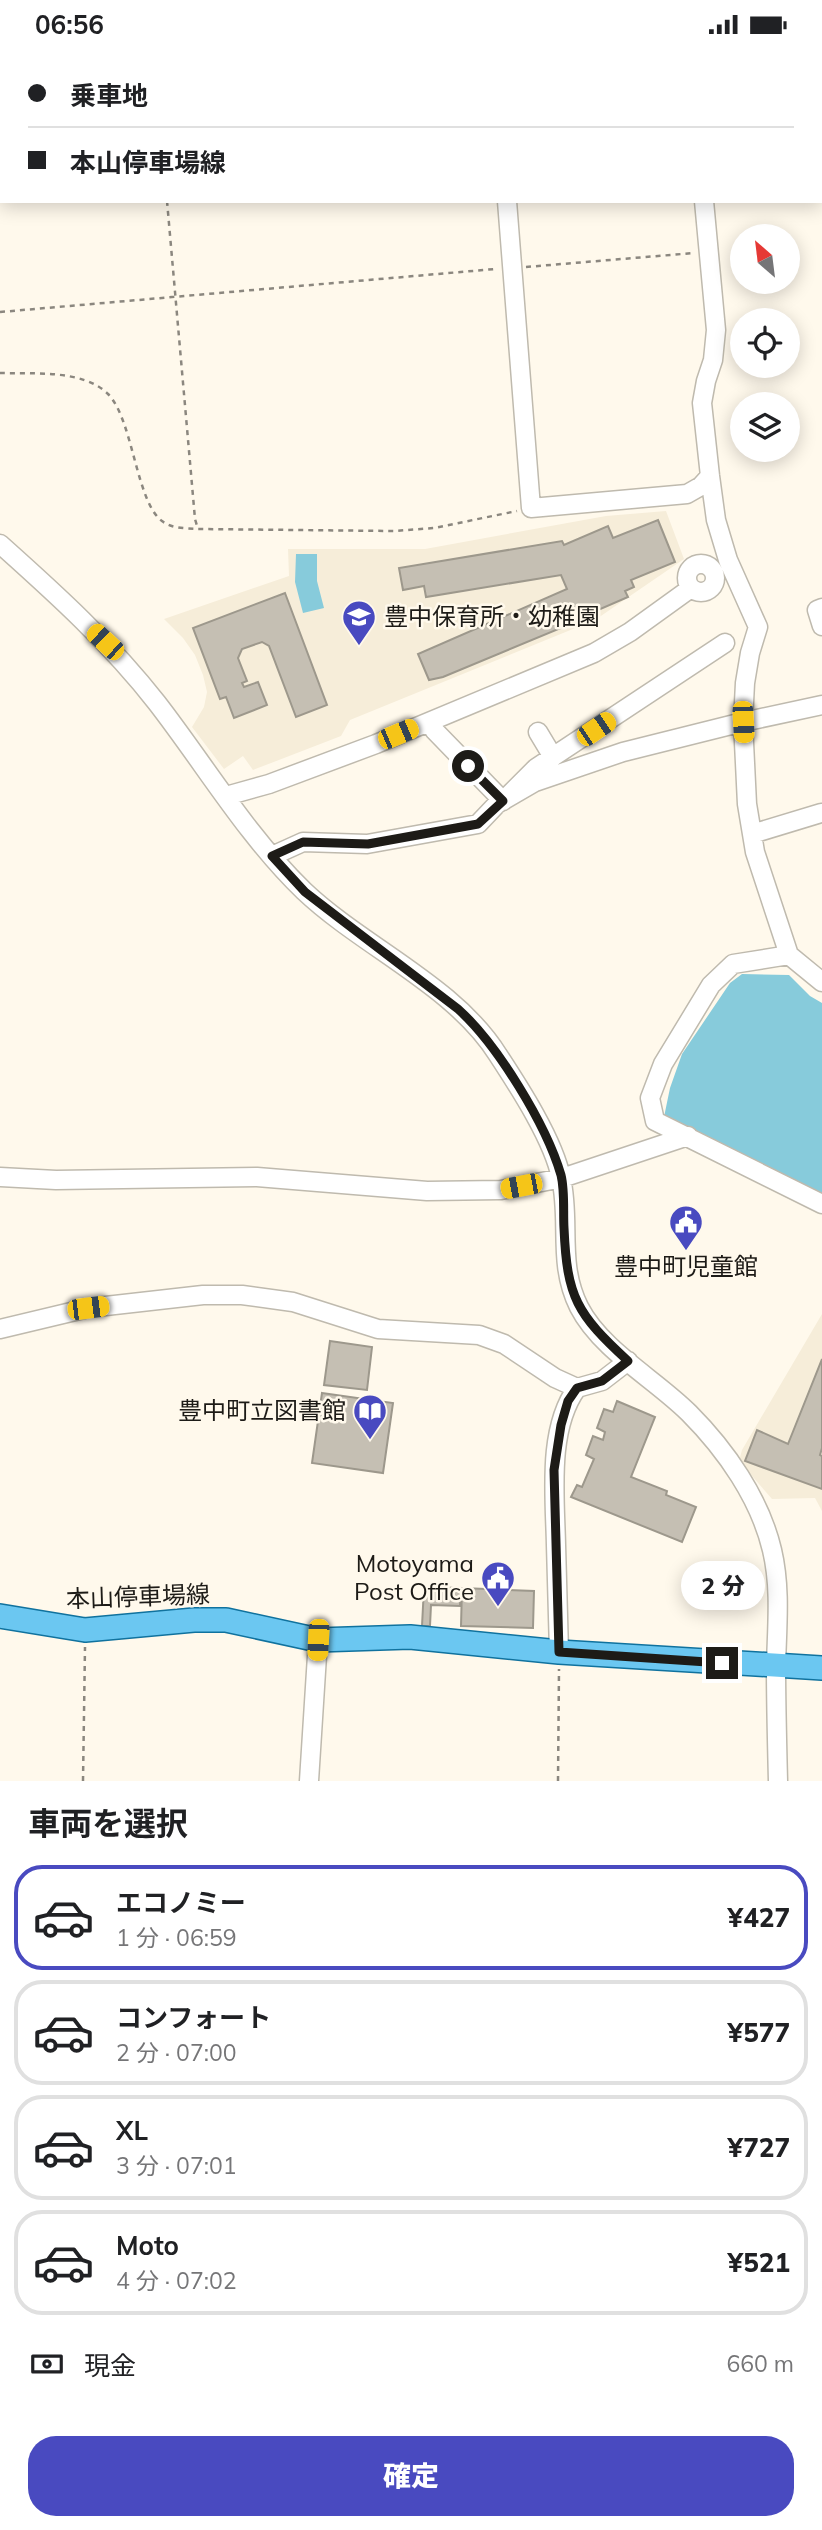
<!DOCTYPE html>
<html lang="ja">
<meta charset="utf-8">
<style>
:root{--surface:#fff;--page:#f6f6f6;--text:#202124;--muted:#757577;--line:#e0e0e0;--accent:#494ac0}
body{margin:0;font-family:Mulish,"Noto Sans JP",sans-serif;background:var(--page);color:var(--text);height:100vh;display:flex;flex-direction:column;font-size:26px;white-space:nowrap}
*{box-sizing:border-box;margin:0}
p{font-size:23px;color:var(--muted)}
.icon{flex:none;width:38px;height:38px;fill:none;stroke:currentColor;stroke-width:2;stroke-linecap:round;stroke-linejoin:round}
.map{position:relative;height:1732px;overflow:hidden}
.side{display:flex;flex-direction:column;background:var(--surface);flex:1}
.side>*{flex:none}
.hud{position:absolute;left:0px;top:0px;width:822px;height:154px;box-shadow:0 4px 18px #0003;display:grid;align-content:center;height:154px;padding:0 28px;background:var(--surface)}
.needle{width:46px;rotate:332deg}
.fabs{position:absolute;left:730px;top:175px;display:grid;gap:14px}
.fabs a{display:grid;place-items:center;width:70px;height:70px;border-radius:50%;background:var(--surface);box-shadow:0 4px 18px #0003;font-size:35px}
.end{position:absolute;width:32px;height:32px;margin:-16px;border:9px solid #1d1b17;background:#fff;box-shadow:0 0 0 4px #fff}
.from{border-radius:50%}
.bubble{position:absolute;height:49px;border-radius:24px;background:var(--surface);box-shadow:0 4px 18px #0003;font-size:23px;font-weight:800;line-height:49px;text-align:center}
.car{position:absolute;width:21px;height:42px;margin:-21px -10px;border-radius:9px;box-shadow:0 0 5px 2px #0007;background:linear-gradient(#f5c518 24%,#345 0 40%,#f5c518 0 76%,#345 0 86%,#f5c518 0)}
.hud b{display:flex;align-items:center;gap:24px;height:66px;font-size:26px}
.hud b+b{border-top:2px solid var(--line)}
.hud i{width:18px;height:18px;background:var(--text)}
ul{padding:0;list-style:none}
li{display:flex;align-items:center;gap:21px;height:105px;margin:0 14px 10px;padding:0 14px;border:4px solid var(--line);border-radius:28px}
li div{flex:1}
li b{display:block;font-size:26px}
li em{font-style:normal;font-weight:800}
li.selected{border-color:var(--accent)}
li>.icon{width:63px;height:63px;stroke-width:1.5}
h2{padding:0 28px;font-size:32px;line-height:84px}
.pay{display:flex;align-items:center;gap:18px;height:77px;padding:0 28px;font-size:26px}
.pay p{margin-inline-start:auto}
.button{display:flex;gap:14px;margin-top:auto;padding:14px 28px}
.button a{flex:1;height:80px;border-radius:28px;background:var(--accent);color:#fff;font-size:28px;font-weight:800;line-height:80px;text-align:center}
.status{display:flex;justify-content:space-between;align-items:center;height:49px;padding:0 35px;background:var(--surface);direction:ltr}
.status svg{height:19px;fill:currentColor}
.map>svg:first-child{display:block}
.built{fill:#f6edd9}
.water{fill:#87cbdb}
.building{fill:#c5bfb3;stroke:#9d988c;stroke-width:2}
.lines{fill:none;stroke-linecap:round;stroke-linejoin:round}
.minor-casing{stroke:#bfbaae;stroke-width:21}
.major-casing{stroke:#10729e;stroke-width:26}
.path{stroke:#8b877f;stroke-width:2.5;stroke-dasharray:5 5;stroke-linecap:butt}
.minor{stroke:#fff;stroke-width:18}
.major{stroke:#6bc7f1;stroke-width:23}
.route{stroke:#1d1b17;stroke-width:9}
.labels{text-anchor:middle;stroke-width:5;stroke-linejoin:round;paint-order:stroke}
.poi-label{font-size:24px;fill:#1d1b17;stroke:#fff9ec;text-anchor:end}
.street-label{font-size:24px;fill:#1d1b17;stroke:#fff9ec}
</style>
<div class="status"><b>06:56</b><svg viewBox="0 0 49 12"><path d="M0 12V9h3v3zM5 12V6h3v6zM10 12V3h3v9zM15 12V0h3v12zM26 1h20v11H26zM47 4h2v5h-2z"/></svg></div>
<div class="map">
<svg width="822" height="1732" viewBox="0 0 822 1732">
<rect width="100%" height="100%" fill="#fff9ec"/>
<path class="built" d="M666 462 684 510 595 571 350 671 341 687 253 721 243 707 224 720 192 678 204 658 207 643 203 626 195 606 183 589 164 570 289 527 288 500H425L606 467Z
M822 1265V1462L815 1449 772 1450 739 1412 742 1401Z"/>
<path class="water" d="M296 505H317V532L324 559 303 564 295 533Z
M742 925 789 926 810 947 822 954V1152L664 1068 670 1039 682 1005 730 934Z"/>
<path class="building" d="M658 471 675 513 631 531 634 538 625 542 628 548 591 564 593 570 576 577 575 573 443 628 429 631 418 605 567 540 561 526 426 548 424 537 403 541 399 519 562 492 564 496 608 477 613 489Z
M285 544 327 656 296 668 269 597 262 593 242 600 238 609 247 632 242 634 244 638 258 633 267 656 234 669 226 648 220 650 193 579Z
M330 1292 372 1298 367 1341 324 1336Z
M822 1310V1399L820 1406 822 1407V1440L745 1412 757 1381 788 1395Z
M322 1344 393 1354 383 1424 312 1414Z
M617 1352 655 1368 631 1428 667 1442 666 1446 696 1458 682 1493 571 1448 577 1436 582 1438 594 1410 586 1406 593 1387 603 1391 605 1383 597 1379 604 1360 613 1363Z
M424 1538 461 1539 460 1557 431 1556 430 1577H422Z
M462 1539 534 1542 533 1579 461 1577Z"/>
<g class="lines">
<g class="minor-casing">
<path id="minor" d="M462 0 463 2
M688 0V2
M507 152 531 459 687 445 701 437 710 427
M704 152 716 281 713 311 706 332 702 354 710 427 716 471 728 511 758 578 750 604 745 634 743 673 747 755 755 803 789 906 822 933
M0 495C56 545 111 595 157 654 205 716 247 787 304 842 363 898 455 937 498 1006 519 1038 554 1092 561 1129 571 1173 557 1214 579 1258 601 1301 655 1330 689 1364 726 1401 760 1450 772 1501 781 1539 777 1578 776 1616 776 1655 777 1693 778 1732
M687 529a14 14 0 1 1 28 0a14 14 0 1 1-28 0Z
M822 559 817 561 822 577
M434 681 503 752 536 719 725 594
M538 683 553 708
M226 747 269 735 376 695 594 604 630 583 691 539
M752 785 821 764
M272 807 303 793 367 795 478 775 497 755 535 733 623 703 743 673 822 656
M789 906 733 915 711 936 663 1015 650 1049 655 1072 822 1155
M0 1128 56 1131 257 1128 427 1142 501 1141 562 1129 688 1087
M0 1280 88 1259 203 1246H242L293 1253 378 1280 479 1286 504 1295 555 1329 577 1339 602 1332 628 1312
M559 1603C558 1568 557 1532 556 1496 555 1447 547 1380 577 1339
M309 1732 318 1591"/>
</g>
<g class="major-casing">
<path id="major" d="M0 1567 85 1581 194 1571H226L318 1591 410 1588 559 1603 822 1619"/>
</g>
<path class="path" d="M154 0V2
M253 2 270 0
M0 26H2
M167 152 195 470 198 480
M526 218 694 204
M0 263 495 220
M0 324C32 325 83 320 108 345 133 370 136 453 162 472 172 480 186 479 198 480L394 482 434 479 517 462
M83 1732 85 1598
M558 1732 559 1620"/>
<use href="#minor" class="minor"/>
<use href="#major" class="major"/>
</g>
<g class="lines">
<path class="route" d="M468 717 503 752 478 775 368 795 303 793 272 807 305 843 458 960C497 995 546 1075 561 1126 565 1142 563 1163 564 1179 567 1249 577 1265 628 1312L602 1332 577 1339 568 1352 561 1376 554 1421 559 1603 722 1614"/>
</g>
<defs>
<g id="school-pin" transform="scale(1.75)"><path d="M0 17L-7.5 6A9.5 9.5 0 1 1 7.5 6Z" fill="#494ac0" stroke="#fff9ec"/><path d="M0-5L7-2L0 1L-7-2ZM-4 1L0 2.5L4 1V4Q0 6-4 4Z" fill="#fff"/></g>
<g id="civic-pin" transform="scale(1.75)"><path d="M0 17L-7.5 6A9.5 9.5 0 1 1 7.5 6Z" fill="#494ac0" stroke="#fff9ec"/><path d="M-.6-6.5H3V-4.5H.6V-3L4-1V1h2V6H-6V1h2V-1L-.6-3ZM-1.2 2.5V6h2.4V2.5Z" fill="#fff"/></g>
<g id="library-pin" transform="scale(1.75)"><path d="M0 17L-7.5 6A9.5 9.5 0 1 1 7.5 6Z" fill="#494ac0" stroke="#fff9ec"/><path d="M-6-4Q-3-5.5-.7-3.5V5Q-3 3-6 4ZM6-4Q3-5.5 .7-3.5V5Q3 3 6 4Z" fill="#fff"/></g>
</defs>
<g fill-rule="evenodd">
<use href="#school-pin" x="359" y="568"/>
<use href="#civic-pin" x="686" y="1173"/>
<use href="#library-pin" x="370" y="1362"/>
<use href="#civic-pin" x="498" y="1529"/>
</g>
<g class="labels">
<g class="poi-label">
<text x="384" y="576" text-anchor="start">豊中保育所・幼稚園</text>
<text x="686" y="1226" text-anchor="middle">豊中町児童館</text>
<text x="346" y="1370">豊中町立図書館</text>
<text x="474" y="1523">Motoyama<tspan x="474" dy="28">Post Office</tspan></text>
</g>
<g class="street-label">
<text transform="translate(138 1548) rotate(-2)" y="8">本山停車場線</text>
</g>
</g>
</svg>
<div class="fabs">
<a><svg class="needle" viewBox="-14 -14 28 28"><path d="M0-13l5 13h-10z" fill="#e53935"/><path d="M0 13l5-13h-10z" fill="#757577"/></svg></a>
<a><svg class="icon" aria-label="locate" viewBox="0 0 24 24"><circle cx="12" cy="12" r="6"/><path d="M12 2v4M12 18v4M2 12h4M18 12h4"/></svg></a>
<a><svg class="icon" aria-label="layers" viewBox="0 0 24 24"><path d="M12 4l9 5-9 5-9-5zM3 14l9 5 9-5"/></svg></a>
</div>
<i class="end from" style="left:468px;top:717px"></i>
<i class="end" style="left:722px;top:1614px"></i>
<div class="bubble" style="left:681px;top:1512px;width:84px">2 分</div>
<i class="car" style="left:105px;top:593px;rotate:313deg"></i>
<i class="car" style="left:743px;top:673px;rotate:177deg"></i>
<i class="car" style="left:596px;top:680px;rotate:56deg"></i>
<i class="car" style="left:398px;top:685px;rotate:67deg"></i>
<i class="car" style="left:521px;top:1137px;rotate:259deg"></i>
<i class="car" style="left:88px;top:1259px;rotate:83deg"></i>
<i class="car" style="left:318px;top:1591px;rotate:183deg"></i>
<div class="hud">
<b><i class="from"></i>乗車地</b>
<b><i></i>本山停車場線</b>
</div>
</div>
<section class="side">
<h2>車両を選択</h2>
<ul>
<li class="selected"><svg class="icon" aria-label="car" viewBox="0 0 24 24"><path d="M5 17H2v-5l4-1 3-4h7l3 4 3 1v5h-3M9 17h6M6 11h13"/><circle cx="7" cy="17" r="2"/><circle cx="17" cy="17" r="2"/></svg><div><b>エコノミー</b><p>1 分 · 06:59</p></div><em>¥427</em></li>
<li><svg class="icon" aria-label="car" viewBox="0 0 24 24"><path d="M5 17H2v-5l4-1 3-4h7l3 4 3 1v5h-3M9 17h6M6 11h13"/><circle cx="7" cy="17" r="2"/><circle cx="17" cy="17" r="2"/></svg><div><b>コンフォート</b><p>2 分 · 07:00</p></div><em>¥577</em></li>
<li><svg class="icon" aria-label="car" viewBox="0 0 24 24"><path d="M5 17H2v-5l4-1 3-4h7l3 4 3 1v5h-3M9 17h6M6 11h13"/><circle cx="7" cy="17" r="2"/><circle cx="17" cy="17" r="2"/></svg><div><b>XL</b><p>3 分 · 07:01</p></div><em>¥727</em></li>
<li><svg class="icon" aria-label="car" viewBox="0 0 24 24"><path d="M5 17H2v-5l4-1 3-4h7l3 4 3 1v5h-3M9 17h6M6 11h13"/><circle cx="7" cy="17" r="2"/><circle cx="17" cy="17" r="2"/></svg><div><b>Moto</b><p>4 分 · 07:02</p></div><em>¥521</em></li>
</ul>
<div class="pay"><svg class="icon" aria-label="cash" viewBox="0 0 24 24"><path d="M3 7h18v10H3z"/><circle cx="12" cy="12" r="2"/></svg>現金<p>660 m</p></div>
<div class="button"><a>確定</a></div>
</section>
